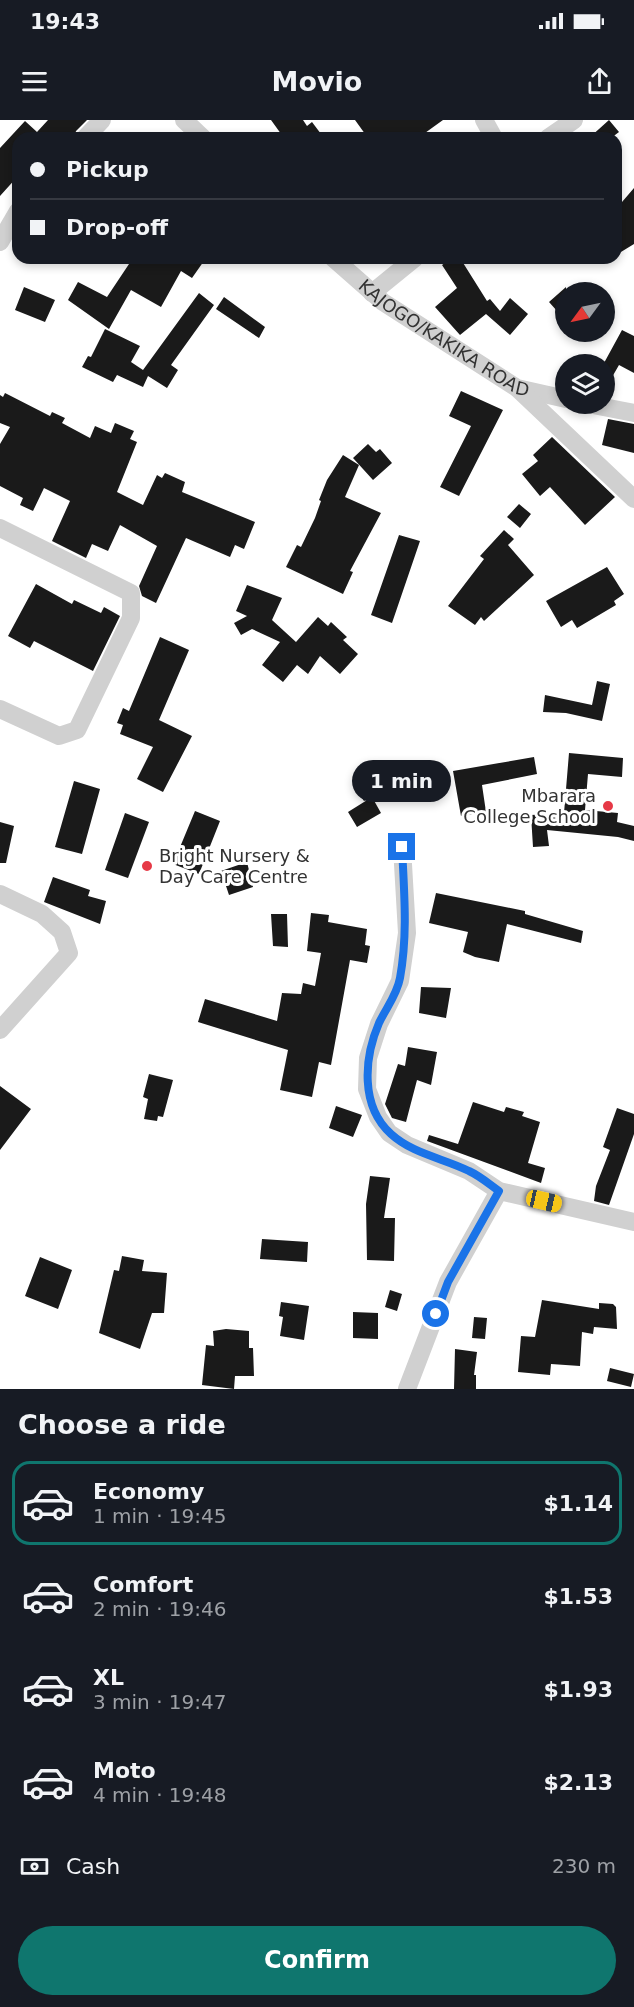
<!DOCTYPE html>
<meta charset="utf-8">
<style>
:root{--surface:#171b24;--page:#20242c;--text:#f1f3f6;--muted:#9ea1a6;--line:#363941;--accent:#0f766e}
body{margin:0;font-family:"DejaVu Sans",sans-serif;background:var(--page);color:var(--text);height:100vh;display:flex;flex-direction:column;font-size:22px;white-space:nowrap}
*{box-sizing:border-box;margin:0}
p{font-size:20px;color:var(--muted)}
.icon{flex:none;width:33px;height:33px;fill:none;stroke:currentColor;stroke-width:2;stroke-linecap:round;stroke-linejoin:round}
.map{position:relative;height:1269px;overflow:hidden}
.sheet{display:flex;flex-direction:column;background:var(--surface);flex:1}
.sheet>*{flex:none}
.hud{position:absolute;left:12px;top:12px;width:610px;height:132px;border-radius:18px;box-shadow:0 3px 9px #0003;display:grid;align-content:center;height:132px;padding:0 18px;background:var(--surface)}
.needle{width:39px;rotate:237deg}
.tools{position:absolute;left:555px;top:162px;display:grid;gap:12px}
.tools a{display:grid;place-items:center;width:60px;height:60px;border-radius:50%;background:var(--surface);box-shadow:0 3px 9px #0003;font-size:30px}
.end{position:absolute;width:27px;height:27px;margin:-14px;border:8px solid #1a73e8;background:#fff;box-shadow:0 0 0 3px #fff}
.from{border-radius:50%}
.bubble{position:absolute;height:42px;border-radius:21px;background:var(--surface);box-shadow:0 3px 9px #0003;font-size:20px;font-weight:700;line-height:42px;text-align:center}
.car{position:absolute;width:18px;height:36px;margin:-18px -9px;border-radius:8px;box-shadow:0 0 4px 2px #0007;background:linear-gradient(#f5c518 24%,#345 0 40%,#f5c518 0 76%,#345 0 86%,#f5c518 0)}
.hud b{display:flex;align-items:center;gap:21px;height:57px;font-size:22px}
.hud b+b{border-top:2px solid var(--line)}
.hud i{width:15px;height:15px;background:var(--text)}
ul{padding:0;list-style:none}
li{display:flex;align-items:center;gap:18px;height:84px;margin:0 12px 9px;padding:0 6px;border:3px solid transparent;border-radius:18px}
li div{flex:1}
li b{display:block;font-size:22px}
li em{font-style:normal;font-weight:700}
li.selected{border-color:var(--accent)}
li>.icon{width:54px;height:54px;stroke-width:1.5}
h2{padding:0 18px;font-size:27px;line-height:72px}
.pay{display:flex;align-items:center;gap:15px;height:66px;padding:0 18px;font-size:22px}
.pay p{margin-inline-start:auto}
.action{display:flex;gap:12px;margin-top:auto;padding:12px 18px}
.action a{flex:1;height:69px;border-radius:36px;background:var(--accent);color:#fff;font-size:24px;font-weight:700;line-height:69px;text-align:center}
.status{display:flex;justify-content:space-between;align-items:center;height:42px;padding:0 30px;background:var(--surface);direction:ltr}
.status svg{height:16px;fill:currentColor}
header{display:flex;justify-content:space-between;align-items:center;height:78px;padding:0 18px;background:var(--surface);font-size:27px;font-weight:700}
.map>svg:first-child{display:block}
.building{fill:#1a1a1a}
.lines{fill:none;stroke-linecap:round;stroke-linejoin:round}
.minor{stroke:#d0d0d0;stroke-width:18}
.route{stroke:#1a73e8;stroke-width:8}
.poi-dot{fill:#e63946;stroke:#fff;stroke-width:2}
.labels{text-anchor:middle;stroke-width:6;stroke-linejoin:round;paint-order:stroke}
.street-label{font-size:18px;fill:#333;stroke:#fff}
.poi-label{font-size:18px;fill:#333;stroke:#fff;text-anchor:end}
</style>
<div class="status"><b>19:43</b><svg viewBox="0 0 49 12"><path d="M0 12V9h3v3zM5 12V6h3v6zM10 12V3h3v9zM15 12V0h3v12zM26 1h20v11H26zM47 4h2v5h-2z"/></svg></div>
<header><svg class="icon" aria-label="menu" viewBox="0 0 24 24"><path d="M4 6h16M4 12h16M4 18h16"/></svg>Movio<svg class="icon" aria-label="share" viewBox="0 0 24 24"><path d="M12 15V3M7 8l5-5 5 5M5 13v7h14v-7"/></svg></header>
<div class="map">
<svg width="634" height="1269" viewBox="0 0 634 1269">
<rect width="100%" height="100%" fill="#fff"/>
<path class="building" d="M48 0H87L76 11 74 18H18V56L0 76V28L25 1 37 12Z
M271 0H303L307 6 312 2 324 18H284Z
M355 0H443L418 18H368Z
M609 0 619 12 611 18H589Z
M634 68V124L616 135V89Z
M133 138H206L192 158 181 151 161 187 131 170 109 209 68 180 78 162 107 177Z
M452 138H460L487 181 490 179 500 191 510 178 528 194 510 215 486 194 460 215 435 187 457 168 442 145Z
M24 167 55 180 45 202 15 190Z
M566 167V201L549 182Z
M199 173 214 185 171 245 178 250 167 268 148 256 143 267 117 255 113 262 82 247 88 236 91 237 105 209 140 226 131 242 143 250Z
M224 177 265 207 259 218 216 189Z
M622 210 634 216V253L619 245 604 271V243Z
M461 271 503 290 459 376 440 367 471 306 449 296Z
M5 273 50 296 52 292 65 298 62 303 90 318 95 306 111 313 115 303 134 311 130 319 137 322 117 372 143 385 157 355 162 358 165 353 185 362 182 372 255 402 244 429 235 425 230 437 186 418 156 483 142 476 139 466 157 426 120 405 108 431 92 424 86 438 52 421 70 381 44 368 33 391 20 385 23 378 0 366V324L10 307 0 303V275L3 277Z
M608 299 634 304V333L602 325Z
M552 317 615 377 585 405 550 367 540 376 522 354 538 341 533 335Z
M368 324 376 332 380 329 392 343 373 360 353 338Z
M343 335 359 345 345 377 381 393 350 451 353 452 343 474 286 447 297 425 301 427 315 398 321 381 319 380 327 360Z
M519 384 531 394 520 408 507 397Z
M504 410 514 419 508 425 534 455 484 501 481 497 475 505 448 486 484 439 480 436Z
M399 415 420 421 392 503 371 495Z
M607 447 624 474 614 481 616 485 577 508 572 500 561 507 546 481Z
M36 464 72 484 74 480 101 493 104 487 120 496 93 551 34 521 30 528 8 516Z
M247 465 282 478 272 500 296 522 318 497 328 506 331 502 347 517 343 520 358 534 340 554 320 536 308 554 297 545 283 562 262 545 280 522 252 509 241 515 234 503 247 496 236 491Z
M160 517 189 530 159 600 192 616 163 672 137 659 153 627 120 614 123 605 117 603 123 588 129 591Z
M597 561 610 564 602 601 566 593 543 592 545 575 592 585Z
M569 633 623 638 622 657 588 654 585 690 618 693 617 702 634 706V721L618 717 547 710 549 726 533 727 531 695 564 693Z
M534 637 537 654 482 665 486 692 461 696 453 651Z
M369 660 377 672 364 681 356 669Z
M74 661 100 669 82 734 55 727Z
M372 677 381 693 357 707 348 692Z
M195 691 220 701 199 754 173 744Z
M125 693 149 702 128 758 105 750Z
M0 702 14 706 6 743H0Z
M247 742 253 767 229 775 221 751Z
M53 757 90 770 88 776 106 781 100 804 44 782Z
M436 773 525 791V794L583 811 581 823 507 804 499 842 475 837 463 832 468 812 429 803Z
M311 793 329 795 328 802 367 809 365 825 370 826 367 843 350 840 331 945 319 942 312 977 280 970 288 930 198 902 205 879 277 901 282 873 301 874 303 863 315 866 321 833 307 831Z
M271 794H287L288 827 273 826Z
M421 867 451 868 446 898 419 893Z
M408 927 437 932 431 965 417 960 406 1002 392 998 385 984 398 944 405 946Z
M149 954 173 960 163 997 158 996 157 1001 144 999 148 979 143 977Z
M0 966 31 989 0 1030Z
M473 982 504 992 506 987 524 992 522 996 540 1002 528 1043 545 1048 541 1063 427 1021 429 1015 458 1024Z
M336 986 362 995 353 1017 329 1008Z
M617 988 634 994V1014L609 1085 594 1081 596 1066 610 1030 603 1027Z
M370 1056 390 1058 384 1098H395L394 1141 367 1140 366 1084Z
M262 1119 308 1122 307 1142 260 1139Z
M122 1136 144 1140 142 1151 167 1153 164 1193H152L140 1229 99 1213 114 1150 119 1151Z
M40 1137 72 1150 58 1189 25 1176Z
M390 1170 402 1174 397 1191 385 1187Z
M542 1180 599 1189V1183L613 1184 616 1187 617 1209 594 1207 593 1214 582 1212 580 1246 551 1244 550 1255 518 1252 521 1216 535 1217Z
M281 1182 309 1186 304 1220 280 1216 283 1197 279 1196Z
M353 1192 378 1193V1219L353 1218Z
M474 1197 487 1198 485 1219 472 1218Z
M226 1209 249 1211V1228H253L254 1256H235L234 1269 202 1265 206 1225 214 1226 213 1211Z
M455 1229 477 1232 474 1255H476V1269H454Z
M610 1248 634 1254 631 1267 607 1261Z"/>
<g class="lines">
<g class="minor">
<path d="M184 0 203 18"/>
<path d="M484 0 494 18"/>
<path d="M85 18 102 0"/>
<path d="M548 18 574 0"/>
<path d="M0 122 18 91"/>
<path id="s1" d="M333 138 383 182 517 268 566 279"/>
<path d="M372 173 415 138"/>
<path d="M518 269 634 379"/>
<path d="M588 284 634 293"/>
<path d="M0 408 131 473V498L77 610 59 616 0 589"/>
<path d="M402 727 407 813 400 861 379 904 368 938 367 969 378 997 389 1013 407 1025 469 1051 499 1071 634 1102"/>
<path d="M0 774 42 794 62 812 69 833 0 910"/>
<path d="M407 1269 448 1162 499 1071"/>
</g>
</g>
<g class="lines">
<path class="route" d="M402 727C404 771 408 814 400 858 397 875 386 888 379 903 364 938 360 986 391 1014 413 1034 443 1038 469 1051 480 1056 489 1064 499 1071L448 1162 436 1194"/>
</g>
<g class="poi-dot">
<circle cx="608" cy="686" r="6"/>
<circle cx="147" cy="746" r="6"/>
</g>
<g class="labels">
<g class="street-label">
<text dy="6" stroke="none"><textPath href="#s1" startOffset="138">KAJOGO/KAKIKA ROAD</textPath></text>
</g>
<g class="poi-label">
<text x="596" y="682">Mbarara<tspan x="596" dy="21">College School</tspan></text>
<text x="159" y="742" text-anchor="start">Bright Nursery &amp;<tspan x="159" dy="21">Day Care Centre</tspan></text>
</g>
</g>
</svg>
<div class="tools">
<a><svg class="needle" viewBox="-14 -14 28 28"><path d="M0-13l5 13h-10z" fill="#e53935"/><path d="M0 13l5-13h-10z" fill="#9ea1a6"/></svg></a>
<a><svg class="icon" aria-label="layers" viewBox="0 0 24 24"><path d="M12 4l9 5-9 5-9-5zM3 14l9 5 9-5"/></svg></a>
</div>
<i class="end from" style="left:436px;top:1194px"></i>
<i class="end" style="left:402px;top:727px"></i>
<div class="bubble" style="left:352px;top:640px;width:99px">1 min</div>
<i class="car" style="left:544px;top:1081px;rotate:103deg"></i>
<div class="hud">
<b><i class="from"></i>Pickup</b>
<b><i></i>Drop-off</b>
</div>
</div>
<section class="sheet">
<h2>Choose a ride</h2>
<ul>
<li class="selected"><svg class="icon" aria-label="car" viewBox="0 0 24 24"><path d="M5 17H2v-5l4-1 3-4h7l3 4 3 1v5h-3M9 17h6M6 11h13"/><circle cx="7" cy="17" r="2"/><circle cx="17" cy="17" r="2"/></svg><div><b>Economy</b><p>1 min · 19:45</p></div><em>$1.14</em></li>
<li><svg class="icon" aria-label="car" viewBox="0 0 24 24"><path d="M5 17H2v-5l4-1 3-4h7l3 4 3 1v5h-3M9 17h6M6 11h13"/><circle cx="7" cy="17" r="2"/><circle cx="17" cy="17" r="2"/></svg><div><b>Comfort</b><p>2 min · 19:46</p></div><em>$1.53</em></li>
<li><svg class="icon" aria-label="car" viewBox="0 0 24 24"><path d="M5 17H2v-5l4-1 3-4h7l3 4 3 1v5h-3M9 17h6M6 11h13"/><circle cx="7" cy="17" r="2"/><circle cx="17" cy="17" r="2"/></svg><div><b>XL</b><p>3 min · 19:47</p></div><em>$1.93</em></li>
<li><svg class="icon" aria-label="car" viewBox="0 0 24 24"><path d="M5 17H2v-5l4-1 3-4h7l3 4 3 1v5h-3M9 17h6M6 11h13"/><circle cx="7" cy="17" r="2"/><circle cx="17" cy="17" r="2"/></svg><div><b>Moto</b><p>4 min · 19:48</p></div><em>$2.13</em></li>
</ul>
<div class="pay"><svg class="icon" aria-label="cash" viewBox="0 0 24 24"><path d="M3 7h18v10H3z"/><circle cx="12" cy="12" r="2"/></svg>Cash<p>230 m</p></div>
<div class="action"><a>Confirm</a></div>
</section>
